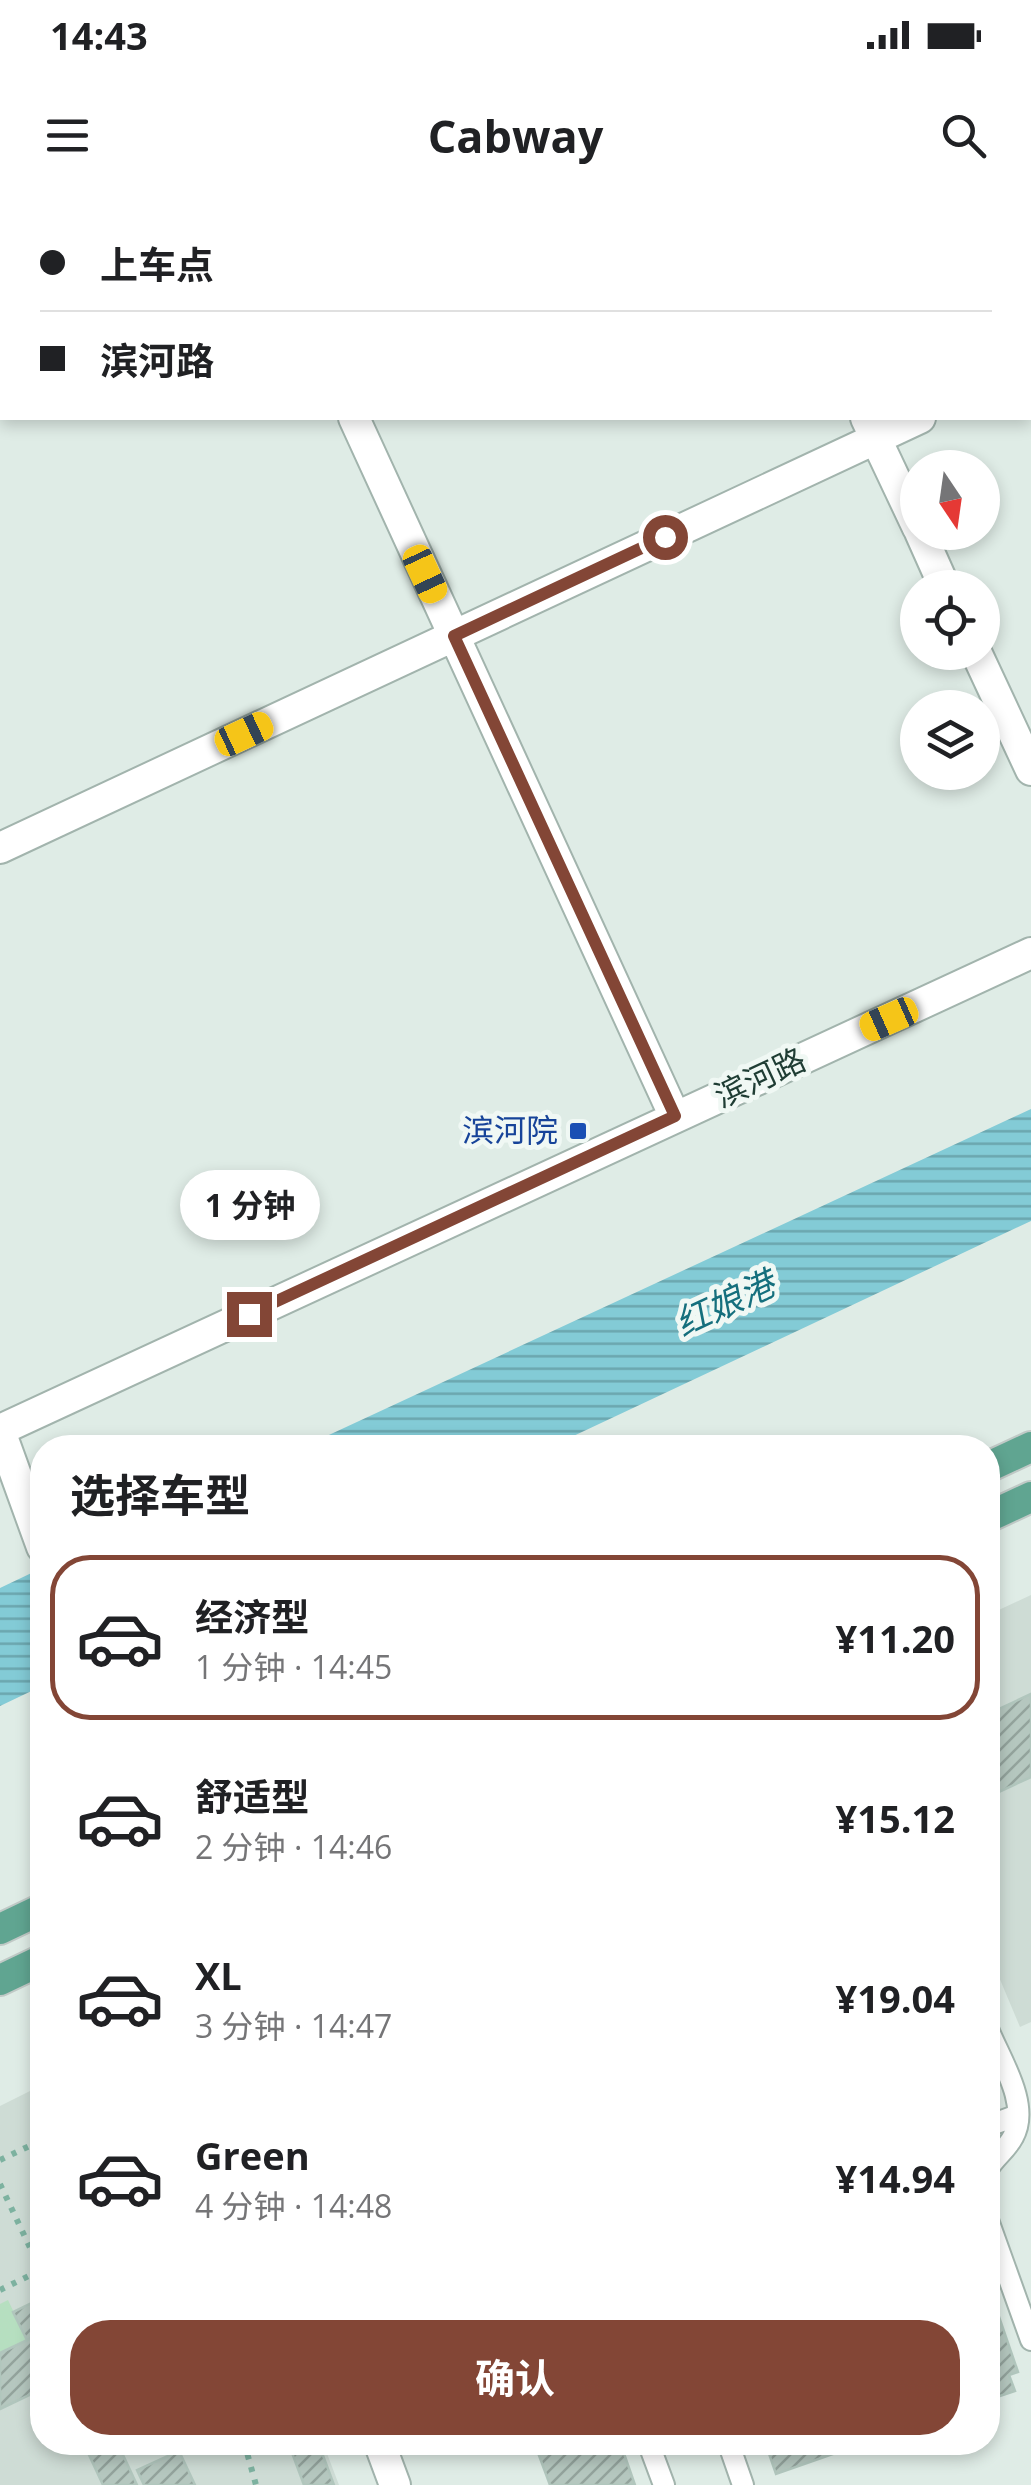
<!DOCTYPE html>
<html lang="zh">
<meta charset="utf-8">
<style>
:root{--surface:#fff;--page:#f6f6f6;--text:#202124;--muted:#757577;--line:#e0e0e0;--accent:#834636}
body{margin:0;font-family:"Open Sans","Noto Sans SC",sans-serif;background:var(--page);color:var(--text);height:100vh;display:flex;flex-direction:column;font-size:38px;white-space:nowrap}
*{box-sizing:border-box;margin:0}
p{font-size:32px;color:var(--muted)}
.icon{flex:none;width:55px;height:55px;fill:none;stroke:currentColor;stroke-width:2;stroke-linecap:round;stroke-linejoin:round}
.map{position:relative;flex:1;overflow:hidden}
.side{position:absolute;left:30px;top:1235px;width:970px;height:1020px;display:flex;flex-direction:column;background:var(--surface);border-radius:40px;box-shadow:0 5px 15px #0003}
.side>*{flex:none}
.banner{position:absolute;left:0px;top:0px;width:1032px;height:220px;box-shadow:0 5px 15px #0003;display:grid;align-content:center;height:220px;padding:0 40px;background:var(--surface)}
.needle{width:65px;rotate:167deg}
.fabs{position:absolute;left:900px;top:250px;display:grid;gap:20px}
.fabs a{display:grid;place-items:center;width:100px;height:100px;border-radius:50%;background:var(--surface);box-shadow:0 5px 15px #0003;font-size:50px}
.end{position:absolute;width:45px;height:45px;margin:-22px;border:12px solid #834636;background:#fff;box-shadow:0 0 0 5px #fff}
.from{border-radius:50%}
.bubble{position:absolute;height:70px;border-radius:35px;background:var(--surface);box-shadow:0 5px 15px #0003;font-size:32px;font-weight:700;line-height:70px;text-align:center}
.car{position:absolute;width:30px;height:60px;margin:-30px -15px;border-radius:12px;box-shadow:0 0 8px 2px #0007;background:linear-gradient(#f5c518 24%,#345 0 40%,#f5c518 0 76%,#345 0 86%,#f5c518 0)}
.banner b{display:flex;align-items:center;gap:35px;height:95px;font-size:38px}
.banner b+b{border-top:2px solid var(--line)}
.banner i{width:25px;height:25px;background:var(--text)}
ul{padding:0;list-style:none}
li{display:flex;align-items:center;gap:30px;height:165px;margin:0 20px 15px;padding:0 20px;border:5px solid transparent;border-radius:40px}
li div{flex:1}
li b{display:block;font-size:38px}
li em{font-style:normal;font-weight:700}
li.current{border-color:var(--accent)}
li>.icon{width:90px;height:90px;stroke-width:1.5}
h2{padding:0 40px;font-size:45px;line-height:120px}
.button{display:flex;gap:20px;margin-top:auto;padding:20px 40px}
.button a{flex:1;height:115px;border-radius:40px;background:var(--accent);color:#fff;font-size:40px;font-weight:700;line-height:115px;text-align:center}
.status{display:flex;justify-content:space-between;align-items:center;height:70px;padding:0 50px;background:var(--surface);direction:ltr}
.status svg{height:28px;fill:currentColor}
header{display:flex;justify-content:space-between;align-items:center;height:130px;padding:0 40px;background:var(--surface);font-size:45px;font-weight:700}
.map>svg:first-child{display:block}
.built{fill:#cedcd5}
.grass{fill:#b6dfc0}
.water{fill:url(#water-rules)}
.building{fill:url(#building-hatch);stroke:#b1c6bd;stroke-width:2.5}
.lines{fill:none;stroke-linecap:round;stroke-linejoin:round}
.service-casing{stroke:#a2b4ad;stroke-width:24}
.minor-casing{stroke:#a2b4ad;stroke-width:34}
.tertiary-casing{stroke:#a2b4ad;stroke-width:34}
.primary-casing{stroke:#c0c9c6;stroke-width:34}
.path{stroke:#7db2a0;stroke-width:6;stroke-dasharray:5 8;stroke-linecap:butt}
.service{stroke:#fff;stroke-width:20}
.minor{stroke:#fff;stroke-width:30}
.tertiary{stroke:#fff;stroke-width:30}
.primary{stroke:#60a591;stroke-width:30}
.route{stroke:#834636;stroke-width:12}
.transit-dot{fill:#1a4fb4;stroke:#f0f8f4;stroke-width:4}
.labels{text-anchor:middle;stroke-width:10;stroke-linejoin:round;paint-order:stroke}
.street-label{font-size:32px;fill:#1f3d34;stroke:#f0f8f4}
.transit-label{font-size:32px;fill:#164399;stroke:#f0f8f4;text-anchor:end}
.water-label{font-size:35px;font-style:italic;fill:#156f7d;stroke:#f0f8f4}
</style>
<div class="status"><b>14:43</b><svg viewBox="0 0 49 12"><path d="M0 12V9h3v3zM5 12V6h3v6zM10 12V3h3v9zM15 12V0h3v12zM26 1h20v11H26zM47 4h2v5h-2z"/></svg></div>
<header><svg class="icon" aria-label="menu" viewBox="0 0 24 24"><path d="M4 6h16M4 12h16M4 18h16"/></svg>Cabway<svg class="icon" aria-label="search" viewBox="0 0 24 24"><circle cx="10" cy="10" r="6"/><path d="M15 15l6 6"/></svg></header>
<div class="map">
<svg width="1031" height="2285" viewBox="0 0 1031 2285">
<defs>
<pattern id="water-rules" width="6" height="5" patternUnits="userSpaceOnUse" patternTransform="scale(2.5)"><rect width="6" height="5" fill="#83cbd6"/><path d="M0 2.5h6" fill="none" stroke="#6ba6ae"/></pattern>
<pattern id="building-hatch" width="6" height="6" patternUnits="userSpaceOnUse" patternTransform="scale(2.5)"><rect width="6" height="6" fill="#b5c7bf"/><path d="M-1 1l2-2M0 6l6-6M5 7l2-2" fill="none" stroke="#93a39c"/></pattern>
</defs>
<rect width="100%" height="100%" fill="#dfece6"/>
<path class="built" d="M1031 1395V1822L1020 1827 988 1751V1415Z
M42 1885V2242L323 2243 339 2285H0V1906Z"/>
<path class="grass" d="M8 2100 27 2140 0 2153V2104Z"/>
<path class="water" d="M1031 909V1021L550 1247H303Z
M42 1368V1486L0 1506V1388Z"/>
<path class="building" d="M1031 1494V1577L988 1597V1514Z
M42 2098V2133L27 2140 13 2112Z
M997 2111 1018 2172 1009 2175 1015 2191 988 2200V2114Z
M42 2133V2189L0 2209V2153Z
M83 2242H117L137 2285H103Z
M288 2242H318L334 2285H304Z
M534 2242H620L635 2285H550Z
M765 2242H867L776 2274Z
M179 2251 195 2285H144L137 2270Z"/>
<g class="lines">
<g class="service-casing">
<path id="service" d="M988 1829C1000 1859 1031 1905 1013 1937 1007 1949 994 1958 988 1969
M988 1926 1018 1915
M988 2020 1031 2140
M648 2242 664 2285
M728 2242 743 2285"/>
</g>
<g class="minor-casing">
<path id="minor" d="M254 0 255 2
M764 0 765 2
M1029 0 1030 2
M12 2 18 0
M1030 166H1031
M354 218 675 917
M866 218 918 328
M920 332 945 388
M976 452 1031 570
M0 648 920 218
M0 1230 1031 753
M0 1231 42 1347"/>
</g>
<g class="tertiary-casing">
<path id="tertiary" d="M379 2242 395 2285"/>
</g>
<g class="primary-casing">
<path id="primary" d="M988 1267 1031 1247
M988 1317 1031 1297
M0 1729 42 1709
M0 1780 42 1760"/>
</g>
<path class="path" d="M0 1960 42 1940
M0 1984 41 2071
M0 2090 41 2070
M244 2242 256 2285"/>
<use href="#service" class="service"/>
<use href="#minor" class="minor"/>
<use href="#tertiary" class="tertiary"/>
<use href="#primary" class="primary"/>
</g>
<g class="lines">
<path class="route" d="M249 1114 675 916 454 436 665 337"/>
</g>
<rect class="transit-dot" x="568" y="921" width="20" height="20" rx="5"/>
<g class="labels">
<g class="street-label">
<text transform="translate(760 878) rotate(-25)" y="11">滨河路</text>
</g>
<g class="transit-label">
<text x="558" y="942">滨河院</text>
</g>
<g class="water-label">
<text transform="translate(725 1104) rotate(-25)" y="12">红娘港</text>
</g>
</g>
</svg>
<div class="fabs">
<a><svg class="needle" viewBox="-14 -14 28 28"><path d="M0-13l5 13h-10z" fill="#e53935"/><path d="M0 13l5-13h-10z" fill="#757577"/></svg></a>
<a><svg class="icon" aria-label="locate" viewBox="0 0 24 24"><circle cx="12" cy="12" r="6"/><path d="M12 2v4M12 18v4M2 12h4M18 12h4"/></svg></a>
<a><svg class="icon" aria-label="layers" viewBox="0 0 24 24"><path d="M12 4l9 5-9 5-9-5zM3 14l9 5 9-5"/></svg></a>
</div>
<i class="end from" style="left:665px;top:337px"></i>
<i class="end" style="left:249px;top:1114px"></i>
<div class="bubble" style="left:180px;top:970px;width:140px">1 分钟</div>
<i class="car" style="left:425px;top:374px;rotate:155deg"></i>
<i class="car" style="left:244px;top:534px;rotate:65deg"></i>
<i class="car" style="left:889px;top:819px;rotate:246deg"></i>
<div class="banner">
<b><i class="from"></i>上车点</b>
<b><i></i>滨河路</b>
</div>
<section class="side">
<h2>选择车型</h2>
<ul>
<li class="current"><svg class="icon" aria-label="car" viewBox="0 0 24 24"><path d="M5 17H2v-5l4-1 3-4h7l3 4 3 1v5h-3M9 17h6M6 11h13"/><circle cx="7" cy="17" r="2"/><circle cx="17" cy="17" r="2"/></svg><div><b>经济型</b><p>1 分钟 · 14:45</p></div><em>¥11.20</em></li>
<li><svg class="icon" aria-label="car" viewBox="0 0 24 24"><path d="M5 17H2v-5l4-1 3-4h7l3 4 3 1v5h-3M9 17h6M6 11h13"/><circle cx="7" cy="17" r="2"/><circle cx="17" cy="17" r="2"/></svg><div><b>舒适型</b><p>2 分钟 · 14:46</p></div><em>¥15.12</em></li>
<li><svg class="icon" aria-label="car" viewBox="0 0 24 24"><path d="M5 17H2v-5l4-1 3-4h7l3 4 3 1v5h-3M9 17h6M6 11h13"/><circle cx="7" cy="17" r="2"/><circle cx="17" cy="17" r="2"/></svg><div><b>XL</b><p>3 分钟 · 14:47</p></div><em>¥19.04</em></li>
<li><svg class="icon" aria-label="car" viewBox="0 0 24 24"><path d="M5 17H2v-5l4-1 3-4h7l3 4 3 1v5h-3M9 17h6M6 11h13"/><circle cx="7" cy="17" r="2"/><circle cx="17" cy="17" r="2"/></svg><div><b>Green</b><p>4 分钟 · 14:48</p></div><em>¥14.94</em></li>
</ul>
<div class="button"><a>确认</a></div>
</section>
</div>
